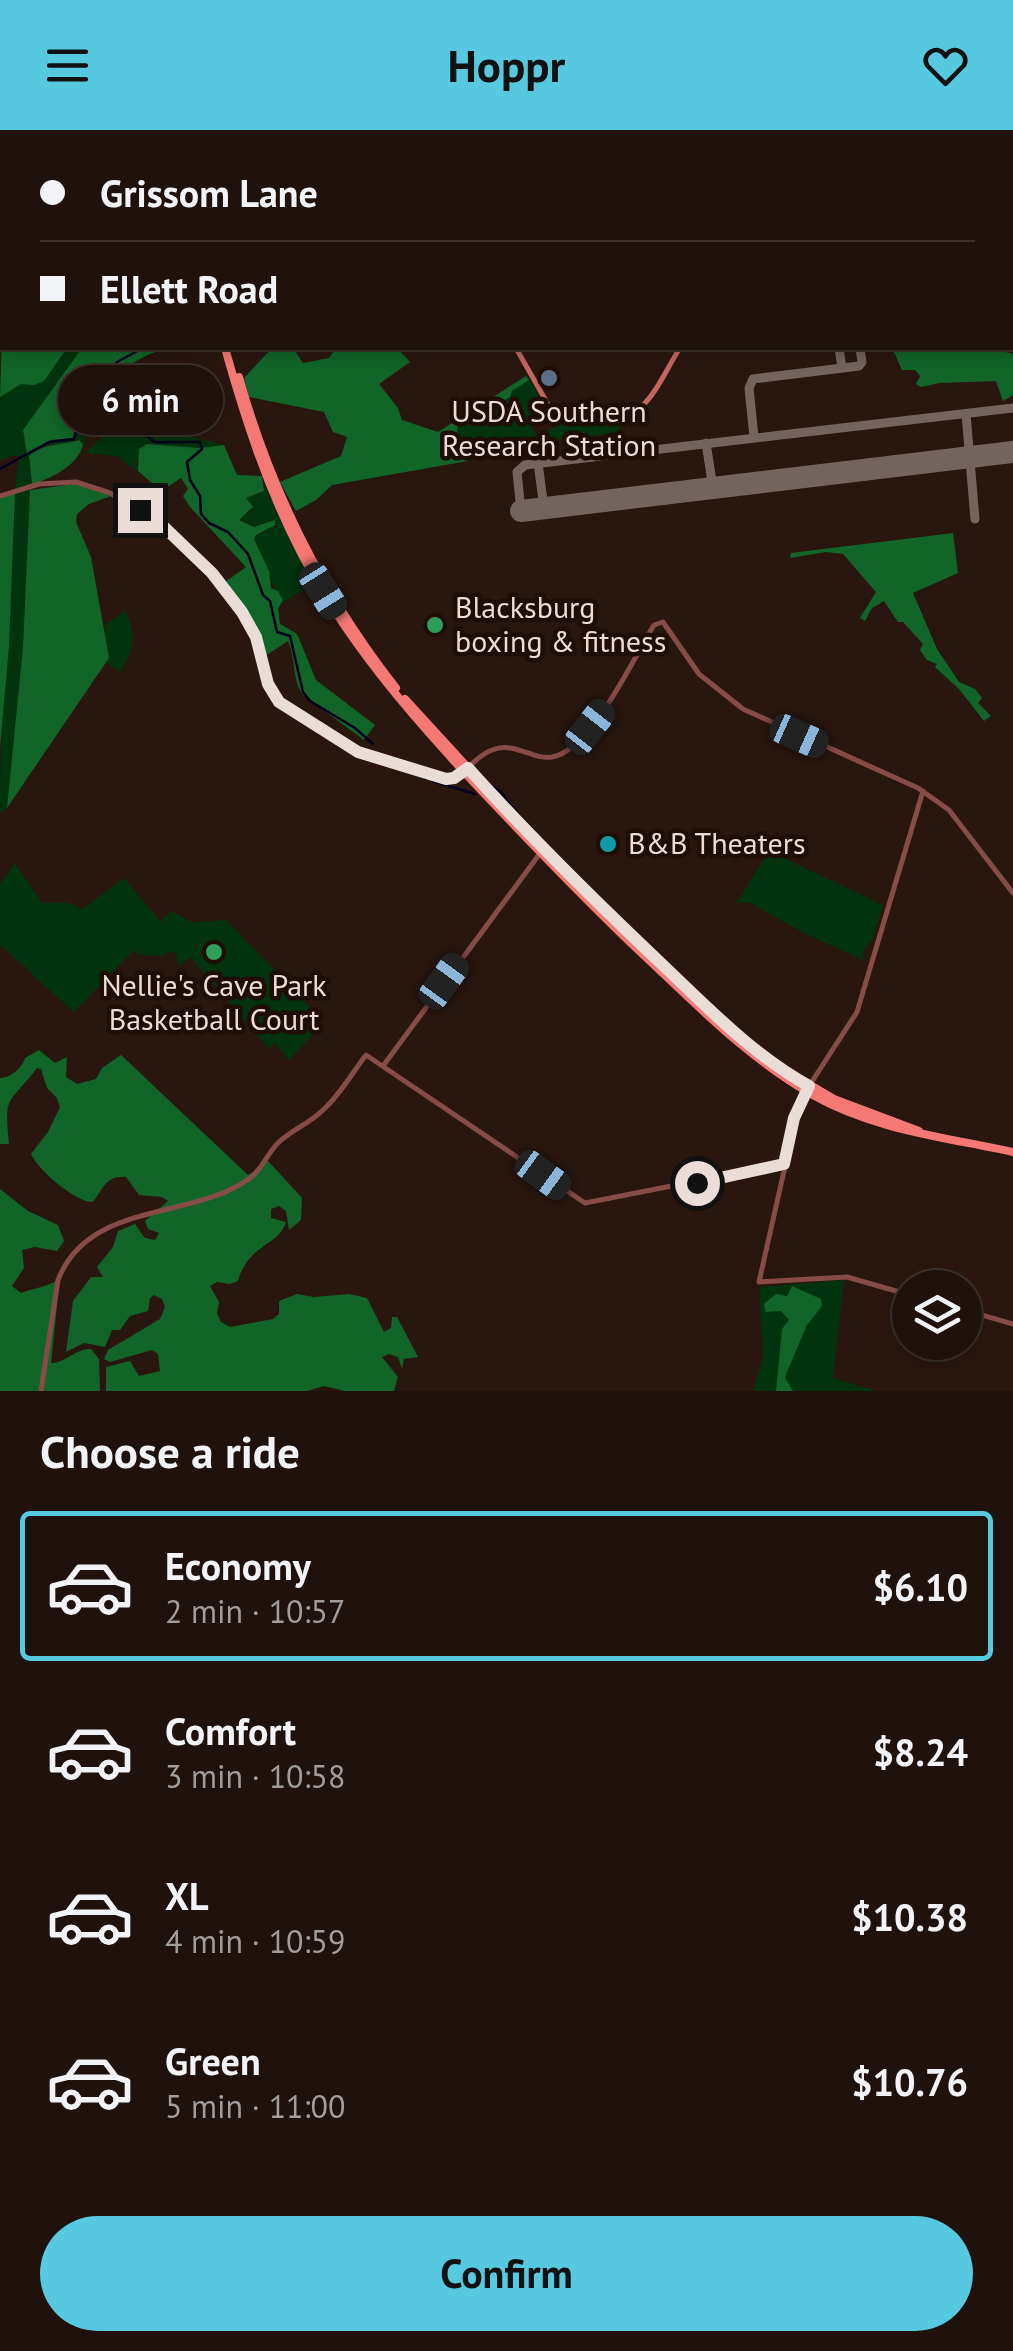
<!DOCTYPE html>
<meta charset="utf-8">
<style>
:root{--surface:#1f110b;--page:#271a14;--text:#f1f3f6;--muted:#a19d9d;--line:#3c312c;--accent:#56c9e0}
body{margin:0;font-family:"PT Sans",sans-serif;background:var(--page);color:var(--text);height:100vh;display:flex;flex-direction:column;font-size:38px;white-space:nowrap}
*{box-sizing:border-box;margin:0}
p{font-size:32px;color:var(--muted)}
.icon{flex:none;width:55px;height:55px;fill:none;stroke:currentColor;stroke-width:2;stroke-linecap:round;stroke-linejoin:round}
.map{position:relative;height:1261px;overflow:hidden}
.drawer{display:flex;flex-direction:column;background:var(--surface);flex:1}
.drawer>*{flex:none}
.hud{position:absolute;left:0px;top:0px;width:1015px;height:220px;box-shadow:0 5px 15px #0003,0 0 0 2px var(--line);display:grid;align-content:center;height:220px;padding:0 40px;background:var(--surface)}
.fabs{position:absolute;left:892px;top:1140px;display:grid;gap:20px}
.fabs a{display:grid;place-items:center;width:90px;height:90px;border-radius:50%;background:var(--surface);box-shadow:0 5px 15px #0003,0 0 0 2px var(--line);font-size:50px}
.end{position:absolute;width:45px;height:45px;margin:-22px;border:12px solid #eaddd7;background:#111;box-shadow:0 0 0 5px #111}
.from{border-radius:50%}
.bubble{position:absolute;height:70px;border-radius:35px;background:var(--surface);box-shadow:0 5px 15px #0003,0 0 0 2px var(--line);font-size:32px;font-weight:800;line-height:70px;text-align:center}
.car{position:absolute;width:30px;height:60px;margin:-30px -15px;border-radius:12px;box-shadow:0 0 8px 2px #0007;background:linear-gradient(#222 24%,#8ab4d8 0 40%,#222 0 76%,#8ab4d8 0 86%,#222 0)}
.hud b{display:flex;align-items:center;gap:35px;height:95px;font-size:38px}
.hud b+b{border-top:2px solid var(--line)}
.hud i{width:25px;height:25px;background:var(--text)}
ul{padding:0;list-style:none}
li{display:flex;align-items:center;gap:30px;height:150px;margin:0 20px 15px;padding:0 20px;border:5px solid transparent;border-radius:10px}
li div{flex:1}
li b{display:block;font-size:38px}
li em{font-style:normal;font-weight:800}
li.active{border-color:var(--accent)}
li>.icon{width:90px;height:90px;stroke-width:1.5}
h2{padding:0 40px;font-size:45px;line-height:120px}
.primary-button{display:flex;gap:20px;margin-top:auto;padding:20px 40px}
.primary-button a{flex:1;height:115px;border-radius:60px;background:var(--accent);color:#111;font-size:40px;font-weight:800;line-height:115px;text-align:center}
header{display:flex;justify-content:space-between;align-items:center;height:130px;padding:0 40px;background:var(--accent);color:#111;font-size:45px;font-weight:800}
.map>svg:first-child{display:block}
.green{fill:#00330e}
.forest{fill:#116529}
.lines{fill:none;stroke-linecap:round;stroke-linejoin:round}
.stream{stroke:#00001e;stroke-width:2.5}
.taxiway{stroke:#74645e;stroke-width:9}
.runway{stroke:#74645e;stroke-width:22}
.tertiary{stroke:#874b48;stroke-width:5}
.secondary{stroke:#c46560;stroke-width:5}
.primary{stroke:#f47873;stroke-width:8}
.motorway{stroke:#fca29c;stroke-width:9}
.route{stroke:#eaddd7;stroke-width:12}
.service-dot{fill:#5c6f8a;stroke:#1f0d06;stroke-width:4}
.leisure-dot{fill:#2e9e5b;stroke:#1f0d06;stroke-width:4}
.culture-dot{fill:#0f9aa8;stroke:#1f0d06;stroke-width:4}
.labels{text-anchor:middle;stroke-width:9;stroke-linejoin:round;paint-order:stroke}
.poi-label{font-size:30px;fill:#eaddd7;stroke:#1f0d06}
</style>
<header><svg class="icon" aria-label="menu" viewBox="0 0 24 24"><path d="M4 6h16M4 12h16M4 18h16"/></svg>Hoppr<svg class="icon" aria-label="heart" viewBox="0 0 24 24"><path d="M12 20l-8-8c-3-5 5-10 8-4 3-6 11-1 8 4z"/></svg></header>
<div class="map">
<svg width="1013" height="1261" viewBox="0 0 1013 1261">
<rect width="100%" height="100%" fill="#29170f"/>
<path class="green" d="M67 218H82L23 300 26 324 51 309 63 311 76 302 77 270 85 265 94 266 106 255 111 261 116 257 145 272 156 296 164 300 224 315 200 318 143 314 136 334 138 341 116 326 85 323 128 282 123 275 110 279 85 269 80 274 87 295 84 319 83 314 75 310C56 318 50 308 29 326L32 354 15 360 19 327 16 325 0 330V267L62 226Z
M529 248 546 279 527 290 537 306 556 296 551 287 569 293H621L618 303 531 312 468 331 458 312 457 297 500 271Z
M265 354 314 454 283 472C270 454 265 431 254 410L256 405 265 402 239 389 252 380 245 368 264 361Z
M30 360 23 517 7 678 0 683C0 576 11 470 15 363Z
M125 481C138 504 134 521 120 542L106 532 105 495Z
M769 721 883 775 873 809 863 820V830L804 803 750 773 741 772 735 776Z
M15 733 42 773 66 772 82 779 124 748 161 792 171 781 192 792 226 790 315 882V892L320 897 289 930 275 913 269 919 190 827 178 837 177 825 171 821 163 826 139 825 134 820 74 882 0 815V754Z
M844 1150 833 1248 876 1261H753L763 1227 759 1157Z"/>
<path class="forest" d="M2 202V218H67L44 251 34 255 21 254 0 267Z
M82 218H181L179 222 168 218C135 227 118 243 94 266L85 265 77 270 79 285 73 308 51 310 27 325 23 300Z
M272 218H293L303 233 329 228 336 218H397L410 232 379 254 398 278 402 290 438 302 526 246 529 250 512 261 510 267 457 297 458 312 468 331 332 355 316 370 296 381 280 352 341 326 347 307 333 302 324 282 249 267 244 248Z
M896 218H990L1013 224V265L1003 271 996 251 940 253 921 257 916 254 920 246 915 240H902L894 222Z
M79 310 83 314C80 334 51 349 32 354L29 326C46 312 60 316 79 310Z
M147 314 200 318 224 315 237 345 262 346 264 361 246 368 253 377 239 390 254 397 275 390V395L256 405 254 409 269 441 271 458 278 461 283 470 278 479 280 494 297 504 316 550 375 595 364 610 303 565C292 550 296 529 288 511L265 526 251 490 225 452 246 437 190 377 183 366 188 359 181 348 161 361 138 341 139 319Z
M75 354 111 366 89 374 77 384 76 392 91 427 109 528 7 678 23 517 30 360Z
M15 363 9 516 0 618V368Z
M953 403 958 443 913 463 937 519 959 552 975 559 982 568 978 573 991 586 984 591 959 559 935 537 937 534 927 530 920 520 923 514 903 492H898L884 471 872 478 865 491 860 488 876 462 843 424 826 422 790 428 791 423Z
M39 920 55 933 67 927 66 947 77 954 96 949 102 938 121 925 248 1045 255 1041 263 1031H268L302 1068 301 1090 289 1100 286 1081 279 1076 271 1079V1088L286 1092C279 1116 248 1114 238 1151L230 1154 217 1152 210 1156 219 1172 217 1183 221 1192 230 1197 273 1189 279 1184V1171L297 1164 314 1167 349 1164 367 1168 384 1202 391 1198 392 1187H397L418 1227 404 1229 402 1239 398 1227 389 1224 382 1227 398 1247 394 1261H345L324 1256 307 1261H106V1237L130 1231 139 1246 160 1241 158 1224 152 1220 110 1232 104 1229 108 1220 160 1189 165 1177 162 1169 154 1165 150 1168 148 1181 130 1186 120 1200H112L105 1217 84 1213 66 1222 73 1171 91 1147H103L97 1137 113 1117 118 1101 135 1094 145 1108 155 1110 159 1103 148 1099 145 1091 168 1071 162 1067 139 1065 126 1047C106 1045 103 1059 93 1072 75 1072 39 1041 31 1024L48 1002 60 977 57 968 47 958 41 939 37 938C8 976 4 963 9 1014H0V948C11 948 22 938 25 928Z
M0 1059 28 1081 58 1095 64 1111 57 1121 35 1117 22 1120 24 1138 12 1156 21 1163C32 1159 44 1157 55 1152L59 1157 51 1233C66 1233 76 1218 91 1219L99 1229 100 1261H0Z
M792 1156 821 1169 822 1176 807 1195 787 1242 785 1248 793 1261H776L782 1199 789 1190 781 1181 766 1182 764 1174 776 1164 787 1166Z"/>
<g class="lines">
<path class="stream" d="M96 264 117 232 143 218
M0 339 49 312 74 309 80 285 77 274 85 267H99L107 275 125 274 140 300 154 312H200L202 319 187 332 190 350 200 366 201 384 209 393 228 402 248 424 263 465 270 471 277 502 290 506 303 562 310 571 355 598 373 614
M405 640 427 649
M432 651 475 664
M494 657 502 663 521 688"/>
<path class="taxiway" d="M839 218 842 238
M966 284 975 389
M754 307 749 258 753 249 859 236 862 232 860 218
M706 313 713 358
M538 333 544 378
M521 381 517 342 525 335 1013 278"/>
<path class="runway" d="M521 381 1013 322"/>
<path class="tertiary" d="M439 0 442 2
M395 2 397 0
M0 366 39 354 76 352 110 363 154 389 212 443 242 482 256 507 268 554 279 572 357 623 440 648C464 651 472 627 492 620 515 611 531 630 552 627 591 621 634 527 654 495L663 492 699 544 743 579 918 658 949 680 1013 763
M383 936 541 722
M910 1165 847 1147 759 1152 800 970 857 882 923 661
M965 1180 1013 1194
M41 1261 58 1150C89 1070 192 1091 250 1048 263 1039 267 1023 279 1012 292 1000 310 993 323 980 340 965 352 943 366 925L585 1073 784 1034"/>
<path class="secondary" d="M294 0 298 2
M1003 0 1013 2
M962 2 977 0
M516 218 554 285C567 291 580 291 594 291 647 295 656 255 680 218"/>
<path class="primary" d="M164 0 165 2
M225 218C245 289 267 357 301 423 347 512 411 585 478 657 529 711 579 763 632 814 689 867 743 925 811 964 874 1000 944 1007 1013 1022
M239 247C271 361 323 465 396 558
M405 569 494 666
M537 713 715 884 771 932 834 969 919 1001"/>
<path class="motorway" d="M173 0V2"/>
</g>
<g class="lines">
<path class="route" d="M140 380 162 395 212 443 242 482 256 507 268 554 279 572 358 622 446 649 454 648 468 638C531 708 598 774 667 839 712 882 755 926 809 956L794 988 784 1034 697 1053"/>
</g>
<circle class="service-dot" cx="549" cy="248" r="10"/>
<g class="leisure-dot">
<circle cx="435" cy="495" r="10"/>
<circle cx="214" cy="822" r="10"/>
</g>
<circle class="culture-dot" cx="608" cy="714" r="10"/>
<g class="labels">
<g class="poi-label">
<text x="549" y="292">USDA Southern<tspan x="549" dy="34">Research Station</tspan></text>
<text x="455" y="488" text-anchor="start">Blacksburg<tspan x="455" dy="34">boxing &amp; fitness</tspan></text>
<text x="628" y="724" text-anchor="start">B&amp;B Theaters</text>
<text x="214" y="866">Nellie's Cave Park<tspan x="214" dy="34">Basketball Court</tspan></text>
</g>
</g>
</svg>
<div class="fabs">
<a><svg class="icon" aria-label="layers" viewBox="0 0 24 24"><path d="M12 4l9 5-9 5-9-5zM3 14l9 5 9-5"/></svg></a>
</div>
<i class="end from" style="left:697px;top:1053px"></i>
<i class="end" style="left:140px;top:380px"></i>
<div class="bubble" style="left:58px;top:235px;width:165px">6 min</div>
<i class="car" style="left:323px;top:461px;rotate:148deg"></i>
<i class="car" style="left:590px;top:597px;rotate:38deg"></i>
<i class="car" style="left:799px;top:606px;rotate:114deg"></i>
<i class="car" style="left:444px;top:851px;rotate:36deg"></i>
<i class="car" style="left:543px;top:1045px;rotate:126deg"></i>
<div class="hud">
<b><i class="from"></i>Grissom Lane</b>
<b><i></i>Ellett Road</b>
</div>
</div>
<section class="drawer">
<h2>Choose a ride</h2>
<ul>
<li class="active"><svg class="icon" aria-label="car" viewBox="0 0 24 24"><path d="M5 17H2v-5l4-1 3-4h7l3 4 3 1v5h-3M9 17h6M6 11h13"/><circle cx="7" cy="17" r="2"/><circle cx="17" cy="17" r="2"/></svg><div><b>Economy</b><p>2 min · 10:57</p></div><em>$6.10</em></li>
<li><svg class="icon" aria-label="car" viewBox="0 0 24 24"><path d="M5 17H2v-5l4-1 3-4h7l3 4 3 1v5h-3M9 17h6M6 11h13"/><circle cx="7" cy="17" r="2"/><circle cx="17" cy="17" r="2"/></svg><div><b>Comfort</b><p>3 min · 10:58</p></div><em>$8.24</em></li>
<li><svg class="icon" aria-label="car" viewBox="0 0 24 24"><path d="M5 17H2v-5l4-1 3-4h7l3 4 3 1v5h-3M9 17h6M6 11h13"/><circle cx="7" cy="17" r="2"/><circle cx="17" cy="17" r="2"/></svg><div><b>XL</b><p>4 min · 10:59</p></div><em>$10.38</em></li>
<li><svg class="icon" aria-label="car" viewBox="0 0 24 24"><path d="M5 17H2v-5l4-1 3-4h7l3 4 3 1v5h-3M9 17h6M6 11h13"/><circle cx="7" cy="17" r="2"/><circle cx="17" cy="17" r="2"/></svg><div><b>Green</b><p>5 min · 11:00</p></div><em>$10.76</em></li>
</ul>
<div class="primary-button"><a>Confirm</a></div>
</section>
